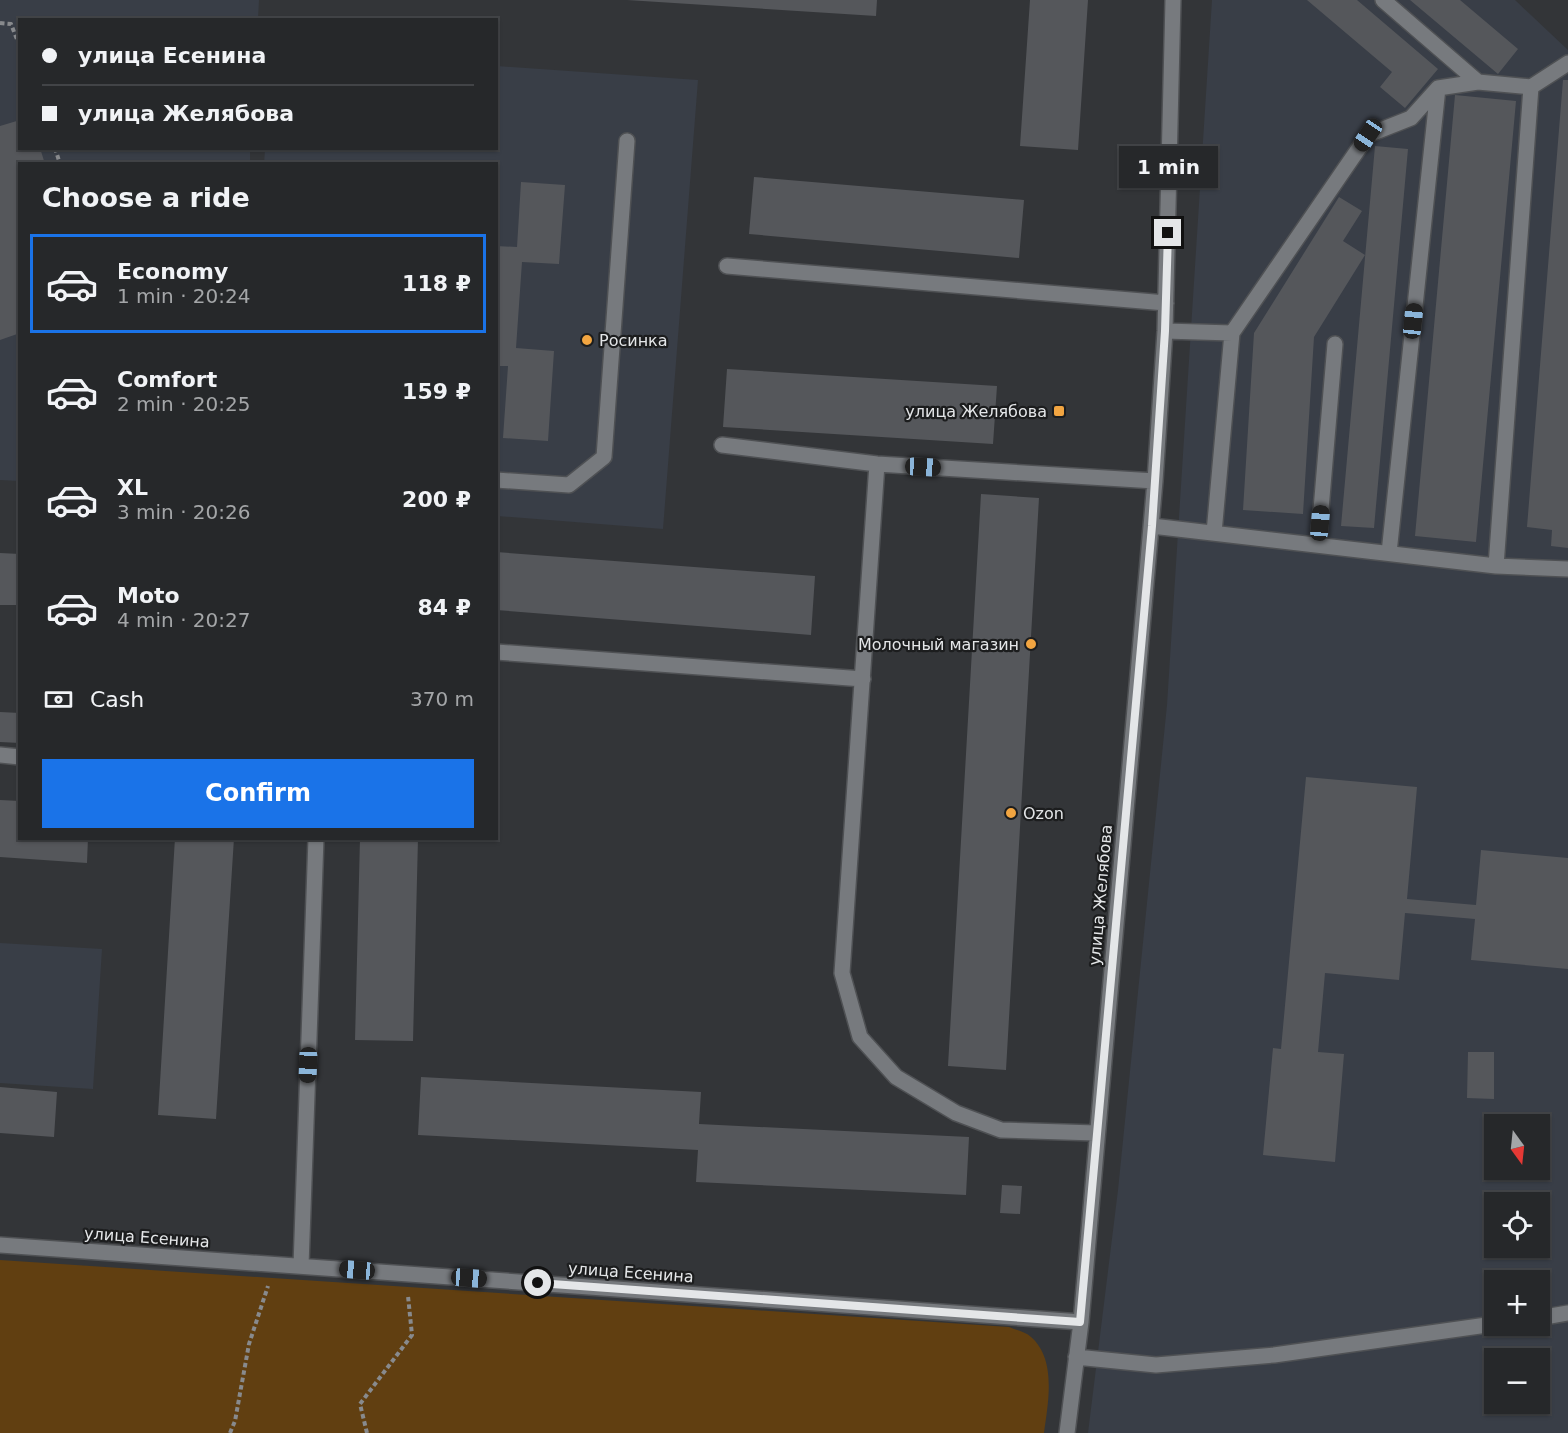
<!DOCTYPE html>
<meta charset="utf-8">
<style>
:root{--surface:#26282a;--page:#2e3032;--text:#f1f3f6;--muted:#a4a6a8;--line:#424447;--accent:#1a73e8}
body{margin:0;font-family:"DejaVu Sans",sans-serif;background:var(--page);color:var(--text);height:100vh;display:flex;flex-direction:column;font-size:22px;white-space:nowrap}
*{box-sizing:border-box;margin:0}
p{font-size:20px;color:var(--muted)}
.icon{flex:none;width:33px;height:33px;fill:none;stroke:currentColor;stroke-width:2;stroke-linecap:round;stroke-linejoin:round}
.map{position:relative;flex:1;overflow:hidden}
.drawer{position:absolute;left:18px;top:162px;width:480px;height:678px;display:flex;flex-direction:column;background:var(--surface);border-radius:0px;box-shadow:0 2px 4px #0004,0 0 0 2px var(--line)}
.drawer>*{flex:none}
.guide{position:absolute;left:18px;top:18px;width:480px;height:132px;border-radius:0px;box-shadow:0 2px 4px #0004,0 0 0 2px var(--line);display:grid;align-content:center;height:132px;padding:0 24px;background:var(--surface)}
.needle{width:39px;rotate:165deg}
.controls{position:absolute;left:1484px;top:1114px;display:grid;gap:12px}
.controls a{display:grid;place-items:center;width:66px;height:66px;border-radius:0px;background:var(--surface);box-shadow:0 2px 4px #0004,0 0 0 2px var(--line);font-size:30px}
.end{position:absolute;width:27px;height:27px;margin:-14px;border:8px solid #e4e6e8;background:#111;box-shadow:0 0 0 3px #111}
.from{border-radius:50%}
.bubble{position:absolute;height:42px;border-radius:0px;background:var(--surface);box-shadow:0 2px 4px #0004,0 0 0 2px var(--line);font-size:20px;font-weight:700;line-height:42px;text-align:center}
.car{position:absolute;width:18px;height:36px;margin:-18px -9px;border-radius:8px;box-shadow:0 0 4px 2px #0007;background:linear-gradient(#222 24%,#8ab4d8 0 40%,#222 0 76%,#8ab4d8 0 86%,#222 0)}
.guide b{display:flex;align-items:center;gap:21px;height:57px;font-size:22px}
.guide b+b{border-top:2px solid var(--line)}
.guide i{width:15px;height:15px;background:var(--text)}
ul{padding:0;list-style:none}
li{display:flex;align-items:center;gap:18px;height:99px;margin:0 12px 9px;padding:0 12px;border:3px solid transparent;border-radius:0px}
li div{flex:1}
li b{display:block;font-size:22px}
li em{font-style:normal;font-weight:700}
li.on{border-color:var(--accent)}
li>.icon{width:54px;height:54px;stroke-width:1.5}
h2{padding:0 24px;font-size:27px;line-height:72px}
.pay{display:flex;align-items:center;gap:15px;height:66px;padding:0 24px;font-size:22px}
.pay p{margin-inline-start:auto}
.primary-button{display:flex;gap:12px;margin-top:auto;padding:12px 24px}
.primary-button a{flex:1;height:69px;border-radius:0px;background:var(--accent);color:#fff;font-size:24px;font-weight:700;line-height:69px;text-align:center}
.map>svg:first-child{display:block}
.built{fill:#393e47;fill-rule:evenodd}
.green{fill:#613f11}
.building{fill:#55575b}
.lines{fill:none;stroke-linecap:round;stroke-linejoin:round}
.minor-casing{stroke:#4f5154;stroke-width:18}
.path{stroke:#888a8d;stroke-width:4;stroke-dasharray:4.5 3;stroke-linecap:butt}
.minor{stroke:#777a7e;stroke-width:15}
.route{stroke:#e4e6e8;stroke-width:8}
.poi-dot{fill:#f2a541;stroke:#1c1d1e;stroke-width:2}
.labels{text-anchor:middle;stroke-width:4.5;stroke-linejoin:round;paint-order:stroke}
.poi-label{font-size:16px;fill:#e4e6e8;stroke:#1c1d1e;text-anchor:start}
.street-label{font-size:16px;fill:#e4e6e8;stroke:#1c1d1e}
</style>
<div class="map">
<svg width="1568" height="1433" viewBox="0 0 1568 1433">
<rect width="100%" height="100%" fill="#333538"/>
<path class="built" d="M0 0H259L258 19 20 20V148L250 149V163L20 164 19 481 0 480Z
M1212 0H1515L1568 50V1433H1088L1118 1190 1167 705ZM1494 1125H1539V1170H1494ZM1494 1203H1539V1248H1494ZM1494 1281H1539V1326H1494ZM1494 1359H1539V1404H1494Z
M497 66 698 80 663 529 497 516 496 164H264L265 149 496 148Z
M0 943 102 949 93 1089 0 1083Z"/>
<path class="green" d="M0 1260 1009 1327C1016 1330 1026 1332 1031 1337 1057 1360 1048 1403 1044 1433H0Z"/>
<path class="building" d="M627 0H877L876 16Z
M1030 0H1088L1078 150 1020 146Z
M1307 0H1357L1438 69 1405 108 1380 87 1392 72Z
M1410 0H1460L1518 49 1498 74Z
M1563 80H1568V548L1551 546 1552 530 1527 527Z
M1455 95 1516 101 1476 542 1415 536Z
M20 120V148H40L45 164H20V333L0 340V126Z
M1375 146 1408 149 1374 528 1341 526Z
M754 177 1024 200 1019 258 749 234Z
M521 182 565 185 559 264 522 262 516 348 554 351 548 441 503 438 508 366H496V246L517 247Z
M1339 197 1362 211 1343 241 1365 255 1314 337 1303 514 1243 510 1254 333Z
M727 369 997 386 993 444 723 427Z
M981 494 1039 498 1006 1070 948 1066Z
M496 552 815 576 811 635 496 610Z
M0 553 20 554V605H0Z
M0 712 20 713V743L0 742Z
M1306 777 1417 787 1407 899 1476 905 1481 850 1568 858V969L1471 960 1475 919 1405 913 1399 980 1325 973 1318 1052 1344 1054 1335 1162 1263 1155 1273 1048 1281 1049Z
M0 800 20 801V838H88L87 863 0 857Z
M175 838H234L216 1119 158 1115Z
M360 838H418L413 1041 355 1040Z
M1468 1052H1494V1099L1467 1098Z
M421 1077 701 1092 699 1124 969 1137 966 1195 696 1182 698 1150 418 1135Z
M0 1087 57 1092 54 1137 0 1133Z
M1002 1185 1022 1186 1020 1214 1000 1213Z"/>
<g class="lines">
<g class="minor-casing">
<path id="minor" d="M1383 0 1478 82
M727 266 1166 303
M1165 331 1232 333
M722 445 877 464 1155 481
M877 464 842 973 860 1037 896 1077 956 1113 1001 1130 1096 1133
M496 480 569 485 604 457 627 141
M1152 526 1496 566 1568 569
M1214 533 1232 333 1368 135 1411 118 1438 88 1478 82 1531 87 1568 63
M1318 545 1335 344
M1389 553 1438 88
M1496 566 1531 87
M496 652 863 679
M0 755 20 757
M0 1245 1081 1322
M301 1266 316 838
M1539 1318 1568 1313
M1076 1357 1156 1365 1274 1355 1494 1324
M1067 1433 1081 1322 1155 481 1165 331 1173 0"/>
</g>
<path class="path" d="M0 23 11 24 20 47
M55 148 60 164
M230 1433 235 1421 249 1344 268 1286
M367 1433 360 1404 412 1335 408 1296"/>
<use href="#minor" class="minor"/>
</g>
<g class="lines">
<path class="route" d="M538 1283 1080 1322 1152 526 1165 331 1168 233"/>
</g>
<g class="poi-dot">
<circle cx="587" cy="340" r="6"/>
<rect x="1053" y="405" width="12" height="12" rx="3"/>
<circle cx="1031" cy="644" r="6"/>
<circle cx="1011" cy="813" r="6"/>
</g>
<g class="labels">
<g class="poi-label">
<text x="599" y="346">Росинка</text>
<text x="1047" y="417" text-anchor="end">улица Желябова</text>
<text x="1019" y="650" text-anchor="end">Молочный магазин</text>
<text x="1023" y="819">Ozon</text>
</g>
<g class="street-label">
<text transform="translate(1100 895) rotate(-85)" y="6">улица Желябова</text>
<text transform="translate(147 1237) rotate(4)" y="6">улица Есенина</text>
<text transform="translate(631 1272) rotate(4)" y="6">улица Есенина</text>
</g>
</g>
</svg>
<div class="controls">
<a><svg class="needle" viewBox="-14 -14 28 28"><path d="M0-13l5 13h-10z" fill="#e53935"/><path d="M0 13l5-13h-10z" fill="#a4a6a8"/></svg></a>
<a><svg class="icon" aria-label="locate" viewBox="0 0 24 24"><circle cx="12" cy="12" r="6"/><path d="M12 2v4M12 18v4M2 12h4M18 12h4"/></svg></a>
<a>+</a>
<a>−</a>
</div>
<i class="end from" style="left:538px;top:1283px"></i>
<i class="end" style="left:1168px;top:233px"></i>
<div class="bubble" style="left:1119px;top:146px;width:99px">1 min</div>
<i class="car" style="left:1368px;top:135px;rotate:214deg"></i>
<i class="car" style="left:1413px;top:321px;rotate:6deg"></i>
<i class="car" style="left:923px;top:467px;rotate:93deg"></i>
<i class="car" style="left:1320px;top:523px;rotate:5deg"></i>
<i class="car" style="left:308px;top:1065px;rotate:182deg"></i>
<i class="car" style="left:357px;top:1270px;rotate:275deg"></i>
<i class="car" style="left:469px;top:1278px;rotate:94deg"></i>
<div class="guide">
<b><i class="from"></i>улица Есенина</b>
<b><i></i>улица Желябова</b>
</div>
<section class="drawer">
<h2>Choose a ride</h2>
<ul>
<li class="on"><svg class="icon" aria-label="car" viewBox="0 0 24 24"><path d="M5 17H2v-5l4-1 3-4h7l3 4 3 1v5h-3M9 17h6M6 11h13"/><circle cx="7" cy="17" r="2"/><circle cx="17" cy="17" r="2"/></svg><div><b>Economy</b><p>1 min · 20:24</p></div><em>118 ₽</em></li>
<li><svg class="icon" aria-label="car" viewBox="0 0 24 24"><path d="M5 17H2v-5l4-1 3-4h7l3 4 3 1v5h-3M9 17h6M6 11h13"/><circle cx="7" cy="17" r="2"/><circle cx="17" cy="17" r="2"/></svg><div><b>Comfort</b><p>2 min · 20:25</p></div><em>159 ₽</em></li>
<li><svg class="icon" aria-label="car" viewBox="0 0 24 24"><path d="M5 17H2v-5l4-1 3-4h7l3 4 3 1v5h-3M9 17h6M6 11h13"/><circle cx="7" cy="17" r="2"/><circle cx="17" cy="17" r="2"/></svg><div><b>XL</b><p>3 min · 20:26</p></div><em>200 ₽</em></li>
<li><svg class="icon" aria-label="car" viewBox="0 0 24 24"><path d="M5 17H2v-5l4-1 3-4h7l3 4 3 1v5h-3M9 17h6M6 11h13"/><circle cx="7" cy="17" r="2"/><circle cx="17" cy="17" r="2"/></svg><div><b>Moto</b><p>4 min · 20:27</p></div><em>84 ₽</em></li>
</ul>
<div class="pay"><svg class="icon" aria-label="cash" viewBox="0 0 24 24"><path d="M3 7h18v10H3z"/><circle cx="12" cy="12" r="2"/></svg>Cash<p>370 m</p></div>
<div class="primary-button"><a>Confirm</a></div>
</section>
</div>
